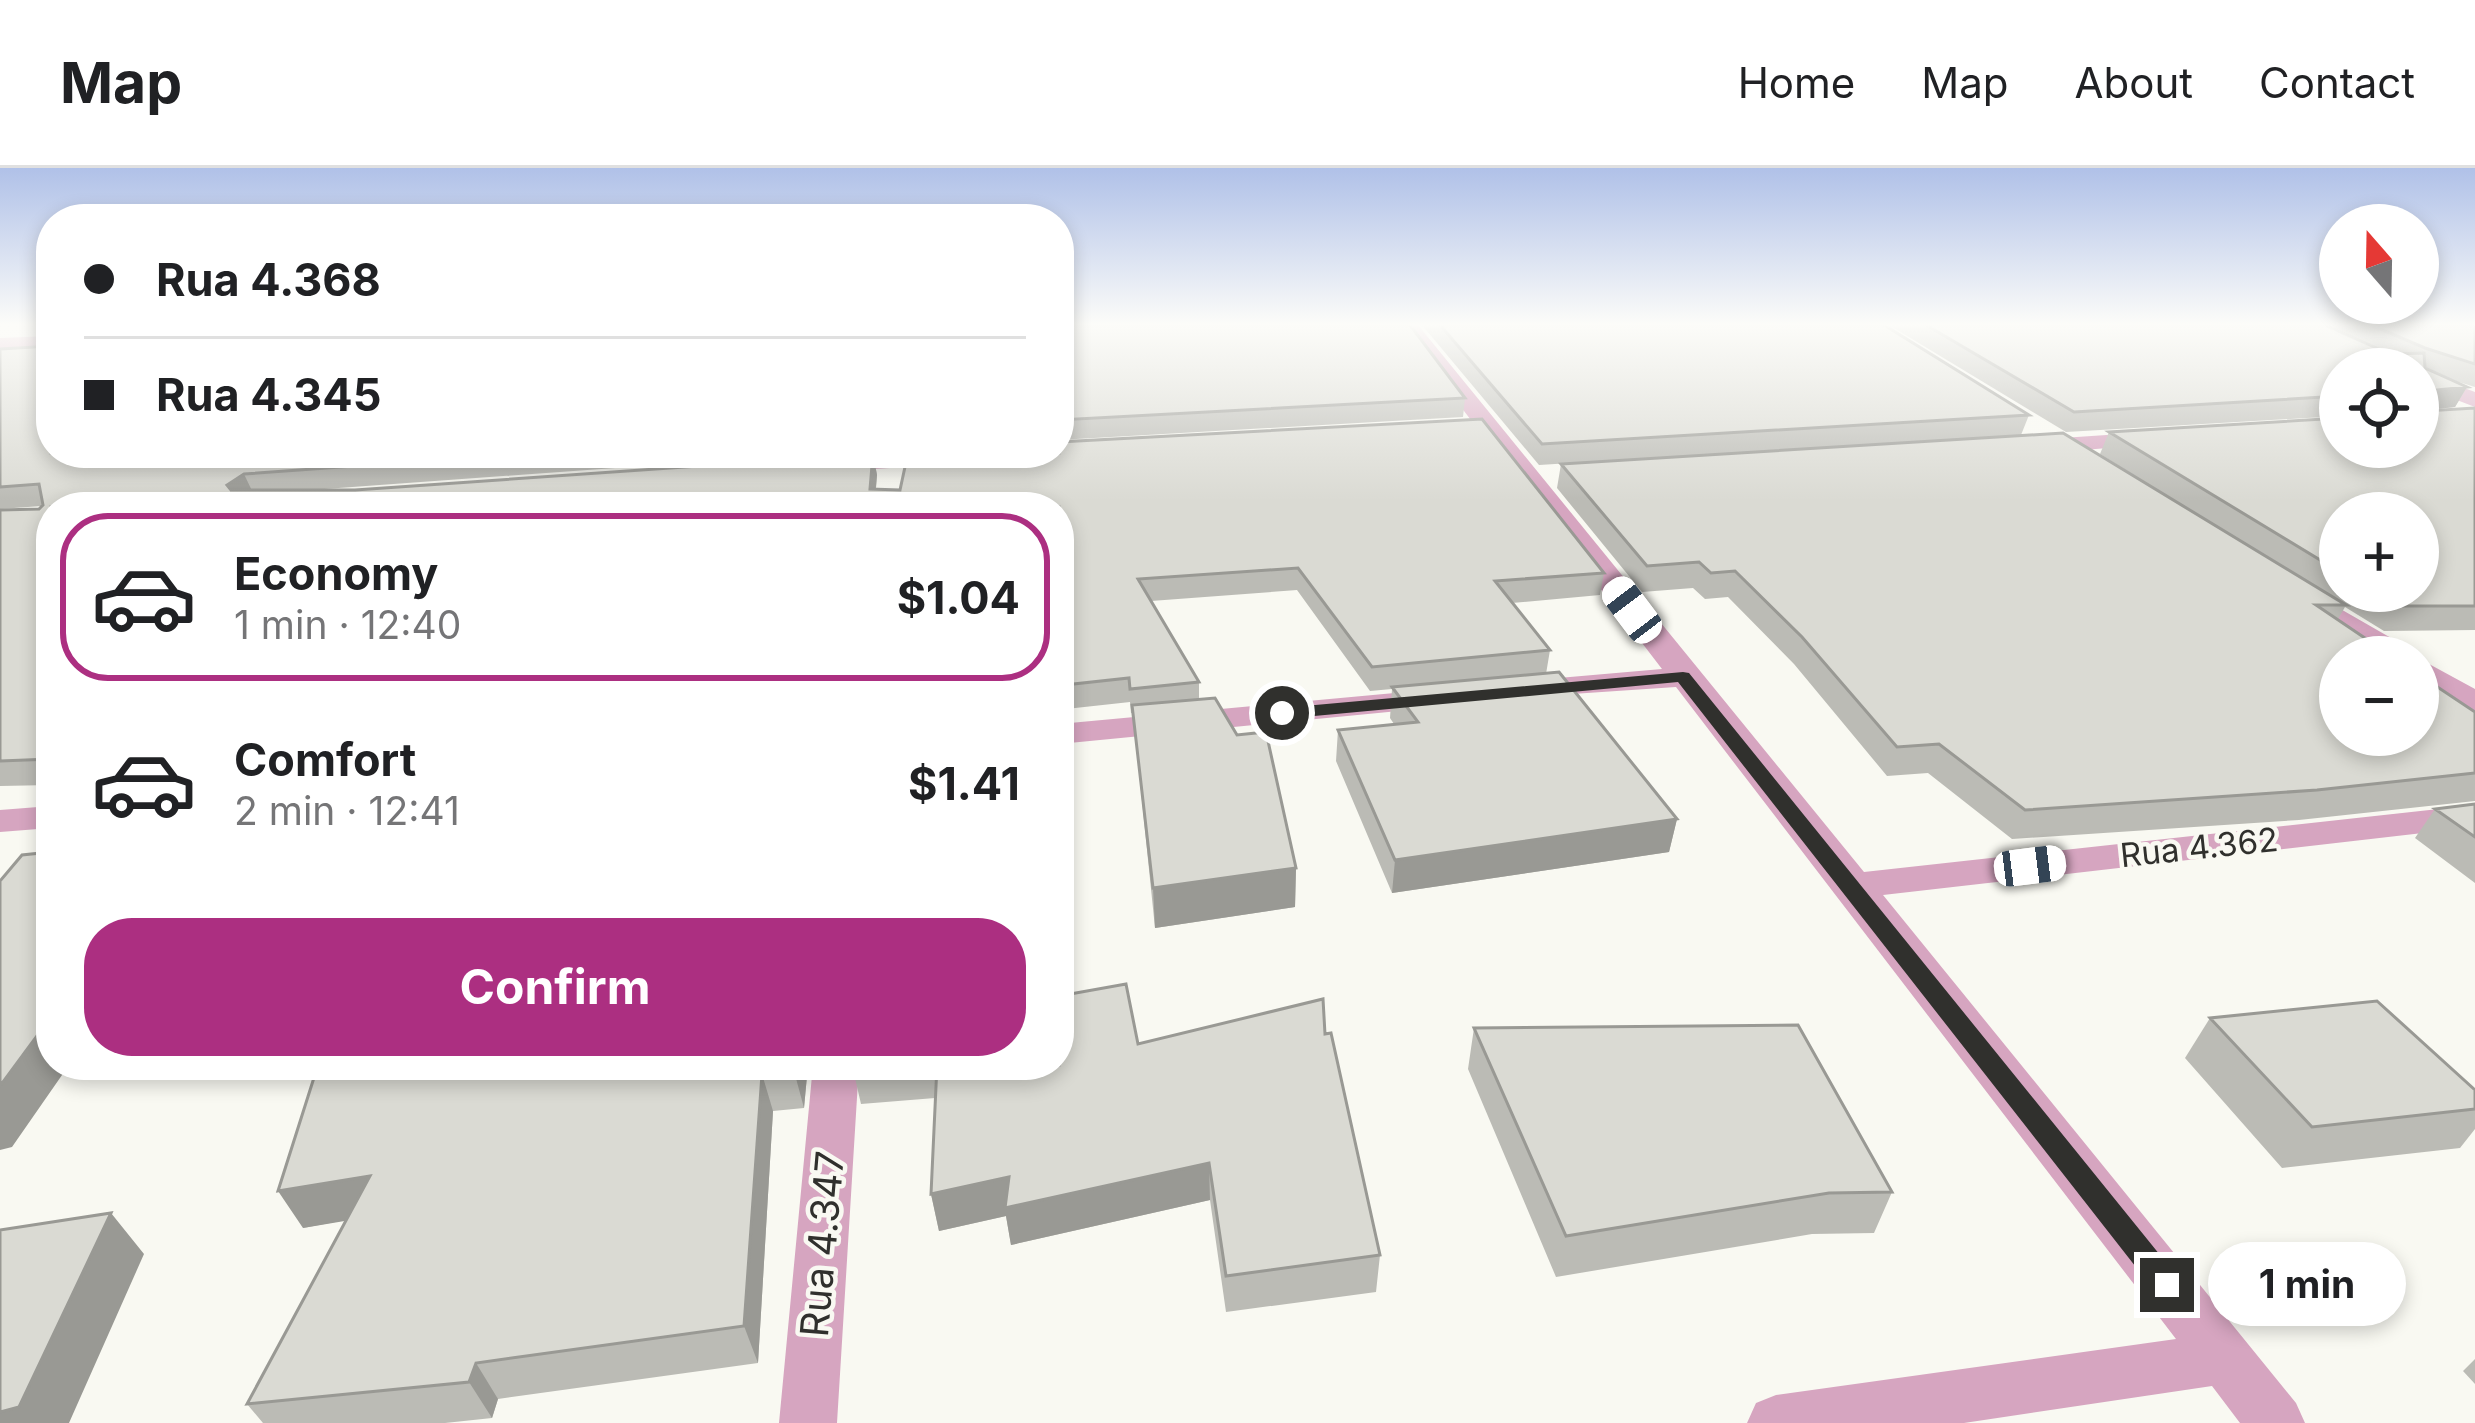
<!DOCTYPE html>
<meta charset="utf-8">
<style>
:root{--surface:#fff;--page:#f6f6f6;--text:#202124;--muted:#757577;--line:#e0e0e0;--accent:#ac2f81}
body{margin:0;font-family:Inter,sans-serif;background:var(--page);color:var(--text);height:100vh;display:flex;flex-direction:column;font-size:45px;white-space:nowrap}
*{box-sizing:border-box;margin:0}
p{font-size:39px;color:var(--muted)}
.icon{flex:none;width:66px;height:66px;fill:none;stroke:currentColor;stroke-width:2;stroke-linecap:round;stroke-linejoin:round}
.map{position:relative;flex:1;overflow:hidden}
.panel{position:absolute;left:36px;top:324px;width:1038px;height:588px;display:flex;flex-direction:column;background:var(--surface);border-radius:48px;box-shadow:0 6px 18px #0003}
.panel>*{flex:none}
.guide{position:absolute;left:36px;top:36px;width:1038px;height:264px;border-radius:48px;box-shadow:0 6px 18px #0003;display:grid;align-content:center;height:264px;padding:0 48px;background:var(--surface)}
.needle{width:78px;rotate:340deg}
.tools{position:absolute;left:2319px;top:36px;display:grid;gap:24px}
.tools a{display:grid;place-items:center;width:120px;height:120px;border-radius:50%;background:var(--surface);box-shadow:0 6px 18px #0003;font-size:60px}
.end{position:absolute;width:54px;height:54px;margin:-27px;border:15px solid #30302d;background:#fff;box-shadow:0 0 0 6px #fff}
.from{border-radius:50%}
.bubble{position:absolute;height:84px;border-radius:42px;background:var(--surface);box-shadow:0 6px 18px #0003;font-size:39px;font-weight:700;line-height:84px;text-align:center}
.car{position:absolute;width:36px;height:72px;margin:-36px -18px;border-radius:15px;box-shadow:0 0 9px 3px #0007;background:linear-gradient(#fff 24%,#345 0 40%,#fff 0 76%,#345 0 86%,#fff 0)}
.guide b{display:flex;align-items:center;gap:42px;height:114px;font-size:45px}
.guide b+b{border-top:3px solid var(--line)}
.guide i{width:30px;height:30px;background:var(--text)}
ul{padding:21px 0 0;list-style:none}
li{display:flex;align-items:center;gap:36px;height:168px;margin:0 24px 18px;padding:0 24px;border:6px solid transparent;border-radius:48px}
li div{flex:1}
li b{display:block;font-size:45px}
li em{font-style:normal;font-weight:700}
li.selected{border-color:var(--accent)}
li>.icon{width:108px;height:108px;stroke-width:1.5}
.button{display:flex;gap:24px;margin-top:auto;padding:24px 48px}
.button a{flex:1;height:138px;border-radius:48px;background:var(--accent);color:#fff;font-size:48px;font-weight:700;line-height:138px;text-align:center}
header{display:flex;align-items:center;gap:72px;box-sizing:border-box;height:168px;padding:0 60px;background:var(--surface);border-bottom:3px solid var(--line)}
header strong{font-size:57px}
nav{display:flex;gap:66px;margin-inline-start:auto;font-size:42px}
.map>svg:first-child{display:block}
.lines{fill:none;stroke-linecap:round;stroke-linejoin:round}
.minor{fill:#d6a5c0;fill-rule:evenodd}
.wall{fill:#bbbbb5;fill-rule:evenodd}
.shaded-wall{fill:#999994}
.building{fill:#dadad3;stroke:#999994;stroke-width:3}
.route{fill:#30302d}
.labels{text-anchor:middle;stroke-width:9;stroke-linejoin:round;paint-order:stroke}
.street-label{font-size:33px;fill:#30302d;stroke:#f9f9f2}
.near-street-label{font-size:39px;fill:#30302d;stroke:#f9f9f2}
</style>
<header>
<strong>Map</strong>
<nav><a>Home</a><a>Map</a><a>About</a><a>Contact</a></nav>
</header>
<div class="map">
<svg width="2475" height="1255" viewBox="0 0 2475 1255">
<rect width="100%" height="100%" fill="#f9f9f2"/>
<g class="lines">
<path class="minor" d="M1398 157H1418L1864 704 2475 637V659L1883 727 2296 1235 2305 1255H2240L2212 1218 1964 1255H1747L1756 1235 1776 1227 2176 1171 1676 519 1512 530 1507 523 1512 516 1523 513 1662 501Z
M51 168V180L0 182V170Z
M2418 203 2475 224V239L2418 217Z
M2151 264 2163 271 2159 276 2032 286 2020 279 2032 272Z
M901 285H1030L1018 292 826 304 814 297 826 290Z
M2297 416 2412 482 2417 489H2379L2287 431 2283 425 2287 419Z
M2418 490 2475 521V545L2418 513Z
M1438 521 1454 531 1450 538 1059 576V556Z
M51 638V660L0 664V642Z
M813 897H859L837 1255H779Z"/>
</g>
<path class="wall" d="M1059 157 1465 230 1463 249 1059 272Z
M1422 157H1884L2029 247 2021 267 1539 297Z
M1889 157H2475V219L2449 211 2467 219 2455 239 2426 242 2475 240V462L2384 463 2345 439 2338 451 2475 544V633L2299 652 2012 671 1928 605 1887 608 1794 496 1728 429 1705 431 1693 420 1642 424 1557 320 1561 296 2230 367 2100 286 2109 264 2418 279 2340 201V248L2066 264ZM2340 345 2418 423H2340Z
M51 178V285H823L311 322H355L873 286 877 307 876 321 900 322 908 285H1059V274L1482 251 1604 405 1600 427 1512 435 1550 482 1546 506 1559 504 1677 651 1669 684 1392 725 1336 593 1338 562 1394 556 1390 550 1392 521 1370 523 1297 422 1151 433 1199 514V531L1215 530 1237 567 1266 564 1296 700 1295 739 1155 760 1133 545H1131L1130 534 1066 541 1065 527 1059 528V339H51V617L0 618V342L39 341 42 338 0 341V181Z
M2475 636V715L2415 670 2435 641Z
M2210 850 2475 922V961L2460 980 2282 1000 2185 890Z
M1474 860 1892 1024 1874 1065 1812 1066 1556 1109 1468 901Z
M1325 866 1380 1087 1376 1124 1226 1144 1210 1032 1011 1077 1006 1048 939 1063 931 1026 935 930 861 936 852 897H1059L1138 876Z
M318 897H808L804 940 773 943 758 1195 498 1231 492 1250 445 1255H263L247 1236 346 1052 303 1060Z
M2475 1191V1216L2463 1203Z"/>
<path class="shaded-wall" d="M2467 219 2455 239 2418 243 2426 223Z
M873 286 877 307 874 339 870 321Z
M244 306 254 327 237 338 227 317Z
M1059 503H1065V527L1059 528Z
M1677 651 1669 684 1392 725 1395 692Z
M1296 700 1295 739 1155 760 1153 720Z
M51 849V897H69L12 979 0 982V918Z
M794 897H808L804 940 794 903Z
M762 906 773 943 758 1195 744 1158Z
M1209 995 1210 1032 1011 1077 1006 1048 939 1063 931 1026 1009 1009Z
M370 1008 392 1045 303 1060 278 1023Z
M111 1045 144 1086 69 1255H0V1244Z
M476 1195 498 1231 492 1250 469 1214Z"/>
<path class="building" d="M1059 157H1410L1465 230 1059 252Z
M1440 157H1884L2029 247 1542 276Z
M1926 157H2325L2390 186 2424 185 2425 200 2467 219 2426 223V243L2475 240V438H2398L2372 423H2418V345H2340V404L2109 264 2340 250V279H2418V201H2340V228L2074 244Z
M2371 157H2475V196L2425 180Z
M51 178V285H536L244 306 227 317 231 322H355L873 286 870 321 900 322 908 285H1059V274L1482 251 1604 405 1495 413 1550 482 1372 499 1298 400 1138 411 1199 514 1130 521 1129 510 1064 517 1065 503H1059V339H51V591L0 593V342L39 341 43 337 39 316 0 319V181Z
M2063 265 2346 437H2316L2393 489H2340V567H2418V506L2475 544V605L2317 622 2025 642 1939 576 1897 579 1802 469 1735 403 1711 405 1699 394 1647 398 1561 296Z
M1559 504 1677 651 1395 692 1338 562 1418 554 1392 519Z
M1215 530 1237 567 1266 564 1296 700 1153 720 1132 537Z
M2475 636V669L2435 641Z
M51 684V849L0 918V713L22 687Z
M1126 816 1138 876 1323 831 1325 866 1331 865 1380 1087 1226 1108 1209 995 1005 1040 1009 1009 931 1026 937 897H1059V828Z
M2377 833 2475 922V941L2312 959 2210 850Z
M1798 857 1892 1024 1829 1025 1566 1068 1474 860Z
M318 897H794V903L762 906 744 1158 476 1195 469 1214 247 1236 370 1008 278 1023Z
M111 1045 19 1239 0 1244V1062Z"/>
<linearGradient id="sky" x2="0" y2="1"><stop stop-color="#b0c1e8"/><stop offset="0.47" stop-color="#fcfcf9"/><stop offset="1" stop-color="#fcfcf9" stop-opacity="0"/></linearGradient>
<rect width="2475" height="333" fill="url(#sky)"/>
<path class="route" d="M1683 504 1689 505 2177 1108 2182 1117 2177 1126 2167 1130 2157 1126 1678 514 1282 551 1273 545 1282 540Z"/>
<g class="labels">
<g class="street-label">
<text transform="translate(2199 679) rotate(-6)" y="12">Rua 4.362</text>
</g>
<g class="near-street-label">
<text transform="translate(822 1076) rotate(-85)" y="14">Rua 4.347</text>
</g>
</g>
</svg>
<div class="tools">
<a><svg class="needle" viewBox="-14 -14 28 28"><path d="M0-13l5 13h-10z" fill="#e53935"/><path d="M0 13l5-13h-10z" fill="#757577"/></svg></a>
<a><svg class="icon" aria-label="locate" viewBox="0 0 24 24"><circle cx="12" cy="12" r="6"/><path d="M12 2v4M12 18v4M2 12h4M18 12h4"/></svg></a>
<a>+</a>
<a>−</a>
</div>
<i class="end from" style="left:1282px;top:545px"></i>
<i class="end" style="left:2167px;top:1117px"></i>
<div class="bubble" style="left:2208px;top:1074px;width:198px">1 min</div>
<i class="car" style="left:1632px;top:442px;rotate:323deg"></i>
<i class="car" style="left:2030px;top:698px;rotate:83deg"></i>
<div class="guide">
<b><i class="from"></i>Rua 4.368</b>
<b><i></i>Rua 4.345</b>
</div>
<section class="panel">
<ul>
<li class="selected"><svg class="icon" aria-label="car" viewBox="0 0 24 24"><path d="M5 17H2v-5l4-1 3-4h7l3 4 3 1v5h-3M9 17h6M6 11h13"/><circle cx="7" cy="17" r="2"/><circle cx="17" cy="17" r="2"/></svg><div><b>Economy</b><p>1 min · 12:40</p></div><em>$1.04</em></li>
<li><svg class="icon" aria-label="car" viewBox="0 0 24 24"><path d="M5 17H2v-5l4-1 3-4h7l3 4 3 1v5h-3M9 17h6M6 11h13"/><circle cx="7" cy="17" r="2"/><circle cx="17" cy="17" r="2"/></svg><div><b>Comfort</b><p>2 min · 12:41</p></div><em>$1.41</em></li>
</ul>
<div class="button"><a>Confirm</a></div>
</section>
</div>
